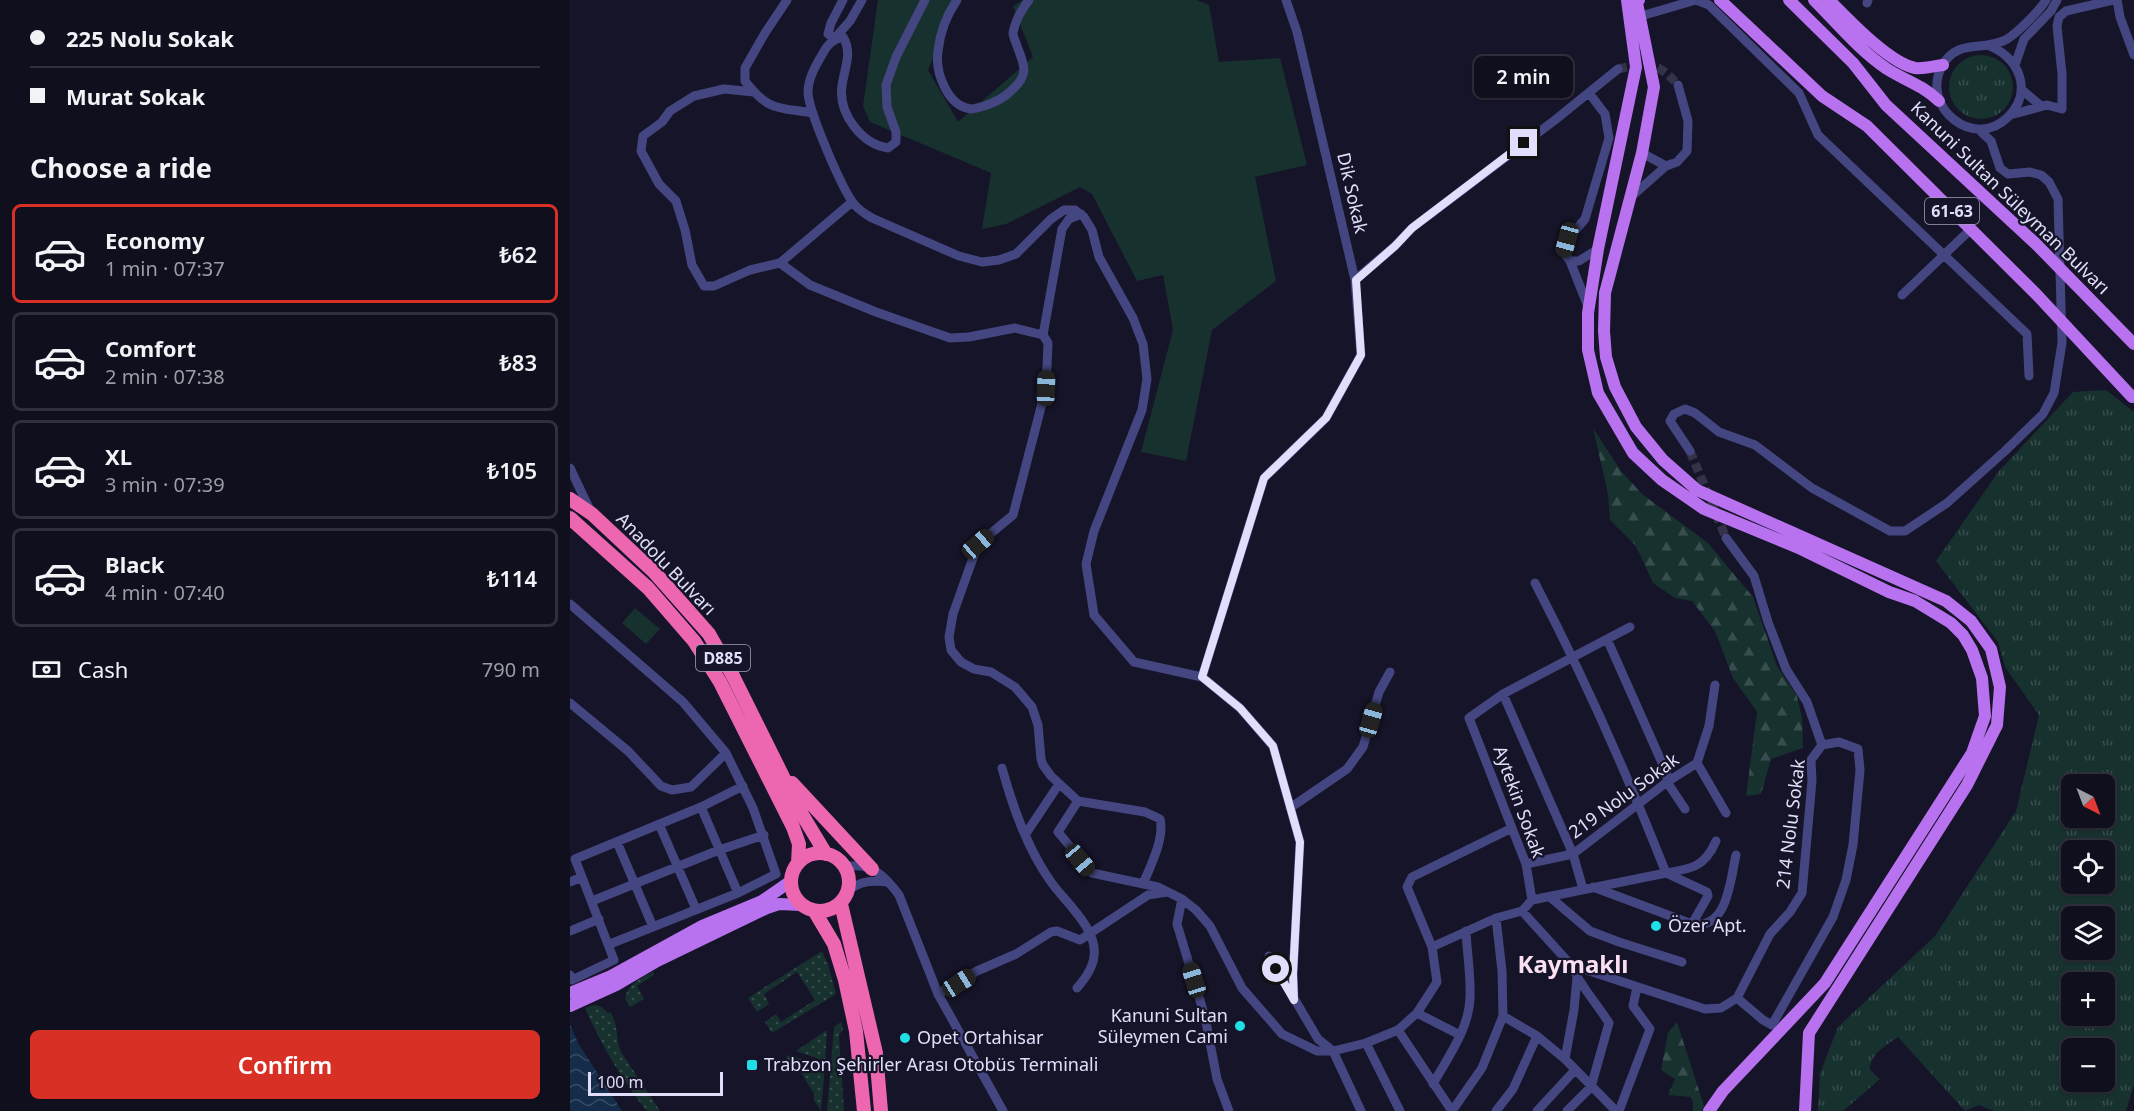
<!DOCTYPE html>
<meta charset="utf-8">
<style>
:root{--surface:#100f1e;--page:#191827;--text:#f1f3f6;--muted:#9c9ca4;--line:#302f3c;--accent:#d93025}
body{margin:0;font-family:"Noto Sans",sans-serif;background:var(--page);color:var(--text);height:100vh;display:flex;flex-direction:column;font-size:22px;white-space:nowrap}
*{box-sizing:border-box;margin:0}
p{font-size:20px;color:var(--muted)}
.icon{flex:none;width:33px;height:33px;fill:none;stroke:currentColor;stroke-width:2;stroke-linecap:round;stroke-linejoin:round}
.map{position:relative;flex:1;overflow:hidden}
.drawer{display:flex;flex-direction:column;background:var(--surface);width:570px}
.drawer>*{flex:none}
.guide{display:grid;align-content:center;height:132px;padding:0 30px;background:var(--surface)}
.needle{width:39px;rotate:138deg}
.fabs{position:absolute;left:1491px;top:774px;display:grid;gap:12px}
.fabs a{display:grid;place-items:center;width:54px;height:54px;border-radius:9px;background:var(--surface);box-shadow:0 2px 4px #0004,0 0 0 2px var(--line);font-size:30px}
.scale{position:absolute;left:18px;bottom:15px;width:135px;box-sizing:border-box;padding-left:6px;border:3px solid #e0defb;border-top:0;font-size:16px;line-height:21px;white-space:nowrap;color:#e0defb;-webkit-text-stroke:4px #161428;paint-order:stroke}
.end{position:absolute;width:27px;height:27px;margin:-14px;border:8px solid #e0defb;background:#111;box-shadow:0 0 0 3px #111}
.from{border-radius:50%}
.bubble{position:absolute;height:42px;border-radius:9px;background:var(--surface);box-shadow:0 2px 4px #0004,0 0 0 2px var(--line);font-size:20px;font-weight:600;line-height:42px;text-align:center}
.car{position:absolute;width:18px;height:36px;margin:-18px -9px;border-radius:8px;box-shadow:0 0 4px 2px #0007;background:linear-gradient(#222 24%,#8ab4d8 0 40%,#222 0 76%,#8ab4d8 0 86%,#222 0)}
.guide b{display:flex;align-items:center;gap:21px;height:57px;font-size:22px}
.guide b+b{border-top:2px solid var(--line)}
.guide i{width:15px;height:15px;background:var(--text)}
ul{padding:0;list-style:none}
li{display:flex;align-items:center;gap:18px;height:99px;margin:0 12px 9px;padding:0 18px;border:3px solid var(--line);border-radius:9px}
li div{flex:1}
li b{display:block;font-size:22px}
li em{font-style:normal;font-weight:600}
li.selected{border-color:var(--accent)}
li>.icon{width:54px;height:54px;stroke-width:1.5}
h2{padding:0 30px;font-size:27px;line-height:72px}
.pay{display:flex;align-items:center;gap:15px;height:66px;padding:0 30px;font-size:22px}
.pay p{margin-inline-start:auto}
.primary-button{display:flex;gap:12px;margin-top:auto;padding:12px 30px}
.primary-button a{flex:1;height:69px;border-radius:9px;background:var(--accent);color:#fff;font-size:24px;font-weight:600;line-height:69px;text-align:center}
main{display:flex;flex:1;min-height:0}
.map>svg:first-child{display:block}
.grass{fill:url(#grass-tufts);fill-rule:evenodd}
.forest{fill:url(#forest-firs)}
.park{fill:url(#park-dots)}
.garden{fill:#17312f}
.water{fill:url(#water-waves)}
.lines{fill:none;stroke-linecap:round;stroke-linejoin:round}
.minor-tunnel{stroke:#343248;stroke-width:9;stroke-dasharray:9 4.5;stroke-linecap:butt}
.minor{stroke:#444681;stroke-width:9}
.major{stroke:#b872ef;stroke-width:12}
.highway{stroke:#ed67b0;stroke-width:14}
.route{stroke:#e0defb;stroke-width:8}
.poi-dot{fill:#20dee5;stroke:#161428;stroke-width:2}
.labels{text-anchor:middle;stroke-width:4.5;stroke-linejoin:round;paint-order:stroke}
.shield{fill:#161428;stroke:#a3a1bc;stroke-width:1.5}
.shield-label{font-size:16px;font-weight:bold;fill:#e0defb}
.street-label{font-size:18px;fill:#e0defb;stroke:#161428}
.poi-label{font-size:18px;fill:#e0defb;stroke:#161428;text-anchor:start}
.district-label{font-size:24px;font-weight:bold;fill:#fbe0f3;stroke:#161428}
</style>
<main>
<section class="drawer">
<div class="guide">
<b><i class="from"></i>225 Nolu Sokak</b>
<b><i></i>Murat Sokak</b>
</div>
<h2>Choose a ride</h2>
<ul>
<li class="selected"><svg class="icon" aria-label="car" viewBox="0 0 24 24"><path d="M5 17H2v-5l4-1 3-4h7l3 4 3 1v5h-3M9 17h6M6 11h13"/><circle cx="7" cy="17" r="2"/><circle cx="17" cy="17" r="2"/></svg><div><b>Economy</b><p>1 min · 07:37</p></div><em>₺62</em></li>
<li><svg class="icon" aria-label="car" viewBox="0 0 24 24"><path d="M5 17H2v-5l4-1 3-4h7l3 4 3 1v5h-3M9 17h6M6 11h13"/><circle cx="7" cy="17" r="2"/><circle cx="17" cy="17" r="2"/></svg><div><b>Comfort</b><p>2 min · 07:38</p></div><em>₺83</em></li>
<li><svg class="icon" aria-label="car" viewBox="0 0 24 24"><path d="M5 17H2v-5l4-1 3-4h7l3 4 3 1v5h-3M9 17h6M6 11h13"/><circle cx="7" cy="17" r="2"/><circle cx="17" cy="17" r="2"/></svg><div><b>XL</b><p>3 min · 07:39</p></div><em>₺105</em></li>
<li><svg class="icon" aria-label="car" viewBox="0 0 24 24"><path d="M5 17H2v-5l4-1 3-4h7l3 4 3 1v5h-3M9 17h6M6 11h13"/><circle cx="7" cy="17" r="2"/><circle cx="17" cy="17" r="2"/></svg><div><b>Black</b><p>4 min · 07:40</p></div><em>₺114</em></li>
</ul>
<div class="pay"><svg class="icon" aria-label="cash" viewBox="0 0 24 24"><path d="M3 7h18v10H3z"/><circle cx="12" cy="12" r="2"/></svg>Cash<p>790 m</p></div>
<div class="primary-button"><a>Confirm</a></div>
</section>
<div class="map">
<svg width="1564" height="1111" viewBox="0 0 1564 1111">
<defs>
<pattern id="grass-tufts" width="24" height="20" patternUnits="userSpaceOnUse" patternTransform="scale(1.5)"><rect width="24" height="20" fill="#17312f"/><path d="M3 7l-1-3M5 7V3M7 7l1-3M15 17l-1-3M17 17v-4M19 17l1-3" fill="none" stroke="#384e4e"/></pattern>
<pattern id="forest-firs" width="22" height="20" patternUnits="userSpaceOnUse" patternTransform="scale(1.5)"><rect width="22" height="20" fill="#17312f"/><path d="M5 1l3.5 6h-7zM16 11l3.5 6h-7z" fill="#384e4e"/></pattern>
<pattern id="park-dots" width="8" height="8" patternUnits="userSpaceOnUse" patternTransform="scale(1.5)"><rect width="8" height="8" fill="#17312f"/><path d="M2 2h.1M6 6h.1" fill="none" stroke="#384e4e" stroke-width="1.8" stroke-linecap="round"/></pattern>
<pattern id="water-waves" width="16" height="10" patternUnits="userSpaceOnUse" patternTransform="scale(1.5)"><rect width="16" height="10" fill="#152d4a"/><path d="M0 5q4-4 8 0t8 0" fill="none" stroke="#374b65"/></pattern>
</defs>
<rect width="100%" height="100%" fill="#161428"/>
<path class="grass" d="M1379 87a32 32 0 1 1 64 0a32 32 0 1 1-64 0Z
M1536 390 1564 412V1085L1556 1111H1424L1409 1105 1395 1111 1328 1037C1315 1046 1300 1054 1300 1070L1310 1079 1273 1111H1248L1250 1073 1268 1027 1365 936 1446 811 1469 715 1435 667 1428 642 1366 561 1429 471 1503 392ZM1502 784H1534V818H1502ZM1502 850H1534V884H1502ZM1502 916H1534V950H1502ZM1502 982H1534V1016H1502ZM1502 1048H1534V1082H1502Z"/>
<path class="forest" d="M1023 428 1051 471 1072 494 1138 543 1183 597 1207 666 1227 696 1232 718 1233 748 1201 759 1191 794 1176 796 1187 712 1163 678 1145 631 1122 601 1105 598 1083 583 1066 546 1040 520 1038 494Z
M1107 1022 1134 1106 1132 1111H1123V1102L1120 1097 1098 1095 1105 1079 1091 1070 1098 1033Z"/>
<path class="park" d="M252 951 258 964 266 994 202 1033 195 1022 206 1014 211 1022 245 1000 227 972 194 994 199 1004 187 1012 178 998Z
M83 972 84 975 67 986 74 999 60 1007 55 999C58 983 70 979 83 972Z
M25 1005 32 1007 38 1013 40 1012C49 1024 45 1039 51 1052L90 1111H77C52 1081 31 1044 15 1008Z
M271 1022 273 1030 269 1035 274 1111H257L264 1027Z
M257 1030 255 1061 226 1051Z
M219 1055 255 1067 251 1111 244 1100V1094L229 1069 222 1068 216 1057Z"/>
<path class="garden" d="M308 0H389L358 70 388 122 463 57 443 6 453 0H627L639 5 649 62 710 58 737 165 685 177 706 281 642 330 616 461 571 452 603 330 593 275 567 281 522 194 510 187 436 224 412 229 421 173 300 122 293 106Z
M65 608 90 629 76 644 52 623Z"/>
<path class="water" d="M0 1024 8 1043 52 1111H0Z"/>
<g class="lines">
<path class="minor-tunnel" d="M1048 69C1077 63 1087 61 1108 85
M1120 451 1156 538"/>
<path class="minor" d="M217 0 195 33 175 68V81C199 112 208 107 243 113
M273 0 261 23 258 34 265 38 280 21 292 0
M355 0 326 57 316 85 317 107 326 132V142L318 148C292 144 268 114 272 86 274 69 283 53 273 37 263 39 258 44 253 53 246 65 238 78 238 92 238 110 272 189 284 204 289 210 295 214 302 218L389 256 412 262 429 260 446 254 481 219 494 210H505L514 217 522 230 529 257 563 318 573 344 577 379 572 410 524 531 516 564 524 615 564 662 632 677 670 708 703 746 730 842 723 974 724 1000
M387 0C376 16 370 32 368 51 365 72 377 106 401 109 405 109 410 107 414 106 424 103 435 97 442 90 460 74 454 65 447 46 446 42 443 37 443 33 445 21 452 9 459 0
M1126 0 1139 5 1229 93 1248 135 1457 334 1459 376
M1547 0 1550 17 1564 55
M1297 3 1298 0
M1071 16 1126 0
M1417 45C1449 56 1464 91 1438 117 1404 151 1350 107 1372 66 1387 39 1410 51 1433 41 1444 37 1470 10 1476 0
M1445 65 1454 39 1481 11 1487 0
M1451 89 1471 106
M184 92 154 89 124 96 100 111 92 122 73 136 71 151 89 184 106 201 115 230 122 265 134 286H144L180 270 210 263 282 202
M1440 115 1477 105 1492 109V74L1487 26 1489 17 1496 11 1543 0
M1072 153 1096 166
M1061 197 1096 166 1107 162 1117 151 1118 121 1108 85
M1000 261H1009L1028 249
M210 263 240 285 306 312 380 338 399 337 445 328 473 335 478 343 476 388 443 515 408 544 383 614 379 637 381 650 391 662 404 669 421 672 445 687 462 707 468 725 471 759 473 765 481 776 508 801 575 812 590 819C595 838 580 867 573 884
M785 280 825 246 842 228 985 120 1048 69
M1332 295 1400 230
M1019 309 1000 261 994 253 997 240 1015 219 1039 138 1035 114 1019 93
M473 335 492 229 499 219 511 214
M1120 451 1100 421 1104 414 1115 409 1125 413 1149 432 1185 445 1242 488 1320 531H1335L1377 503 1435 451 1473 414 1484 393 1492 343 1488 199 1479 182 1471 175 1460 172 1438 174 1430 168 1421 141 1408 129
M0 468 21 512
M1156 538 1184 576 1198 622 1216 669 1237 702 1252 745
M965 583C1014 677 1057 774 1096 873 1121 869 1135 867 1146 841
M0 604 113 702 156 753 183 808 206 874 168 893 40 944
M1037 639 1097 774V782L1115 809
M632 677 694 478 756 418 791 355 785 280 727 32 716 0
M933 694 1003 854 1013 889
M0 703 58 751 91 786 102 790 121 787 156 753
M1127 763 1156 813
M432 768C443 808 457 848 481 882 495 902 528 929 524 956 523 968 514 980 507 988
M508 801 488 832 522 873 588 887 612 899 626 910 640 926 672 988 712 1034 747 1051H763L796 1043 828 1030 847 1013 867 982 862 947 926 918 952 911
M131 807 168 893
M720 808 777 769 793 747 809 692 820 672
M89 824 126 909
M455 835 489 784
M47 842 83 927
M956 864 1003 854 1097 782 1127 763 1139 726 1145 685
M275 867C300 861 315 876 329 895L368 994 433 1111
M0 882 12 877
M1023 887 1122 924C1158 930 1160 880 1166 855
M279 890C291 881 302 880 317 882
M980 897 1020 931 1049 942 1112 962
M612 899 607 924 635 1017 647 1079 659 1111
M962 900 956 864 899 718 933 694 1060 627
M22 901 149 850 194 835
M1122 924 1138 896 1137 892 1096 873 962 900 952 911 1001 965 1135 1009 1151 1008 1167 998 1193 1020 1202 1025 1263 917 1276 880 1283 845 1290 770 1288 749 1269 742 1252 745
M0 931 29 919
M862 947 837 887 842 877 942 828
M699 956 748 1039 763 1051 791 1111
M0 975 2 980 44 960 5 859 131 807 173 786
M368 994 407 971 446 954 481 932 487 931 510 940 578 895 597 892
M1167 998 1200 934 1220 912 1232 893 1242 781 1241 760 1252 745
M847 1013 890 1035
M933 1016 967 1036 995 1059 1046 1111
M828 1030 882 1111
M796 1043 830 1111
M995 1059 1004 1010 1007 977
M863 1084C878 1057 899 1029 900 998 901 976 897 953 896 931
M882 1111 912 1068 933 1016 932 971 926 918
M926 1111 943 1089 967 1036
M967 1111 1005 1070
M997 1111 1021 1087 1039 1023C1027 1004 1010 985 1001 965
M1049 1111 1080 1029 1063 1006 1067 987"/>
<path class="major" d="M1057 0 1066 67 1028 249 1018 313V350L1028 393 1063 453 1092 480 1134 509 1231 549 1319 592 1345 601 1381 623 1393 635 1402 650 1412 678 1415 716 1402 753 1255 983 1153 1091 1139 1111
M1069 0 1067 3 1084 87 1072 153 1035 293 1034 331 1036 357 1045 387 1066 427 1093 460 1127 490 1376 601 1401 621 1421 649 1430 687 1427 725 1397 785 1239 1033 1235 1111
M1150 0 1252 96 1297 126 1467 295 1562 397
M1219 0 1283 63 1316 105 1466 244 1564 344
M1244 0C1267 23 1290 51 1317 69 1336 81 1351 84 1369 101
M1259 0C1278 19 1319 63 1345 68 1354 69 1364 66 1373 65
M0 993 41 976 132 926 192 901 221 881
M0 1006 46 985 87 961 197 908 209 904 231 905"/>
<path class="highway" d="M0 499 22 514 85 573 139 634 163 676 230 811 256 854
M0 518 78 588 124 641 150 682 223 827 229 844 228 863
M222 783 302 869
M221 882a29 29 0 1 1 58 0a29 29 0 1 1-58 0Z
M271 904 306 1053 311 1111
M245 912 264 944 275 980 286 1031 294 1111"/>
</g>
<g class="lines">
<path class="route" d="M706 969 724 1000 723 974 730 842 703 746 670 708 632 677 694 478 756 418 791 355 786 280 825 246 842 228 954 143"/>
</g>
<g class="poi-dot">
<circle cx="1086" cy="926" r="6"/>
<circle cx="670" cy="1026" r="6"/>
<circle cx="335" cy="1038" r="6"/>
<rect x="176" y="1059" width="12" height="12" rx="3"/>
</g>
<g class="labels">
<g class="shield">
<rect x="1355" y="198" width="54" height="26" rx="4.5"/>
<rect x="126" y="645" width="54" height="26" rx="4.5"/>
</g>
<g class="shield-label">
<text x="1382" y="217">61-63</text>
<text x="153" y="664">D885</text>
</g>
<g class="street-label">
<text transform="translate(782 193) rotate(77)" y="6">Dik Sokak</text>
<text transform="translate(1440 198) rotate(44)" y="6">Kanuni Sultan Süleyman Bulvarı</text>
<text transform="translate(96 564) rotate(46)" y="6">Anadolu Bulvarı</text>
<text transform="translate(1054 796) rotate(-36)" y="6">219 Nolu Sokak</text>
<text transform="translate(949 802) rotate(70)" y="6">Aytekin Sokak</text>
<text transform="translate(1221 824) rotate(-83)" y="6">214 Nolu Sokak</text>
</g>
<g class="poi-label">
<text x="1098" y="932">Özer Apt.</text>
<text x="658" y="1022" text-anchor="end">Kanuni Sultan<tspan x="658" dy="21">Süleymen Cami</tspan></text>
<text x="347" y="1044">Opet Ortahisar</text>
<text x="194" y="1071">Trabzon Şehirler Arası Otobüs Terminali</text>
</g>
<g class="district-label">
<text x="1003" y="973">Kaymaklı</text>
</g>
</g>
</svg>
<div class="fabs">
<a><svg class="needle" viewBox="-14 -14 28 28"><path d="M0-13l5 13h-10z" fill="#e53935"/><path d="M0 13l5-13h-10z" fill="#9c9ca4"/></svg></a>
<a><svg class="icon" aria-label="locate" viewBox="0 0 24 24"><circle cx="12" cy="12" r="6"/><path d="M12 2v4M12 18v4M2 12h4M18 12h4"/></svg></a>
<a><svg class="icon" aria-label="layers" viewBox="0 0 24 24"><path d="M12 4l9 5-9 5-9-5zM3 14l9 5 9-5"/></svg></a>
<a>+</a>
<a>−</a>
</div>
<div class="scale">100 m</div>
<i class="end from" style="left:706px;top:969px"></i>
<i class="end" style="left:954px;top:143px"></i>
<div class="bubble" style="left:904px;top:56px;width:99px">2 min</div>
<i class="car" style="left:997px;top:240px;rotate:195deg"></i>
<i class="car" style="left:476px;top:388px;rotate:2deg"></i>
<i class="car" style="left:408px;top:544px;rotate:49deg"></i>
<i class="car" style="left:801px;top:720px;rotate:16deg"></i>
<i class="car" style="left:510px;top:860px;rotate:140deg"></i>
<i class="car" style="left:624px;top:980px;rotate:343deg"></i>
<i class="car" style="left:389px;top:983px;rotate:58deg"></i>
</div>
</main>
